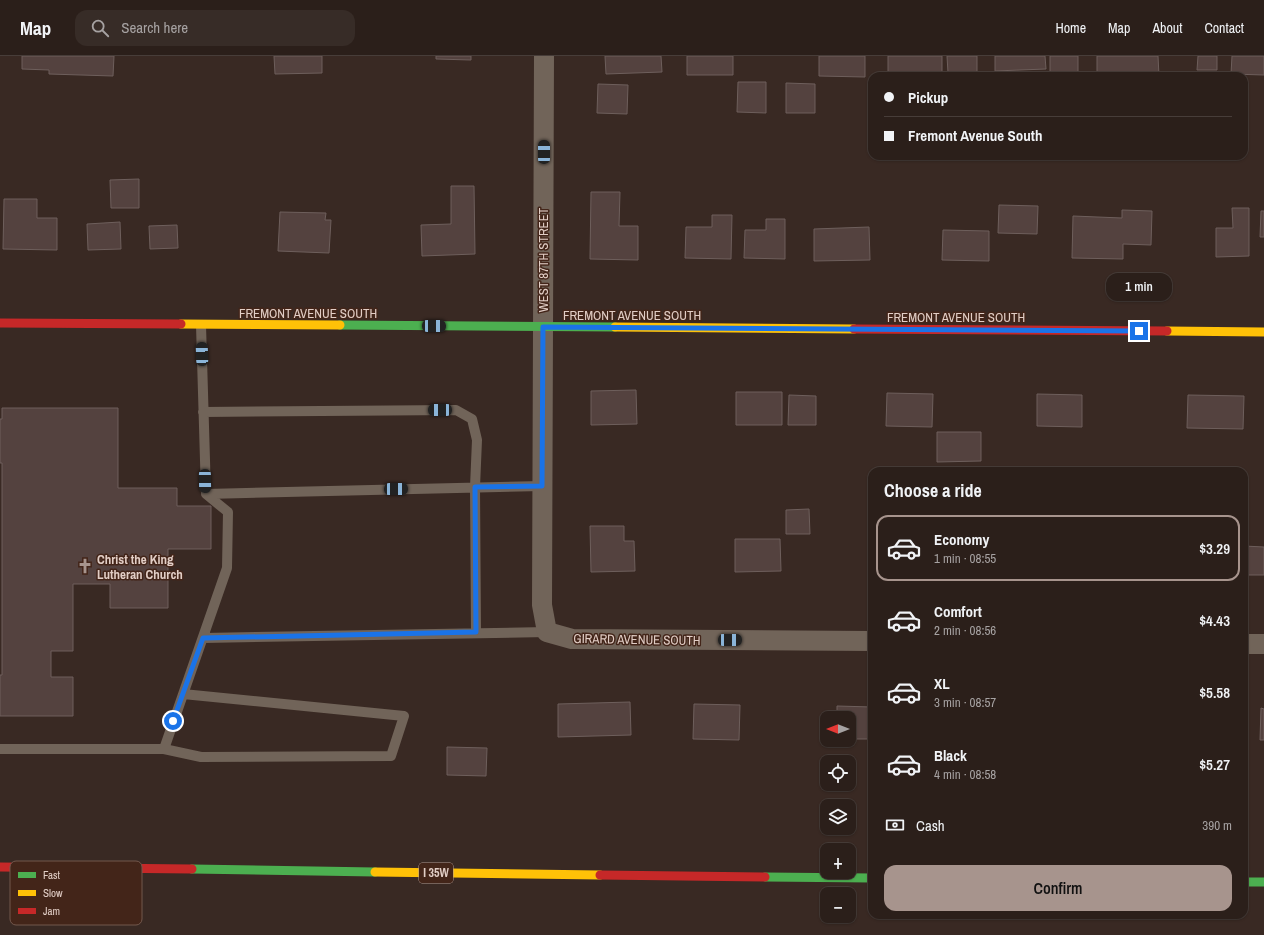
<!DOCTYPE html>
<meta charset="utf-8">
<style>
:root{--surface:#2b1f1a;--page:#372c27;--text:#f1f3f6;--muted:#a6a2a2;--line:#473d39;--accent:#a7948d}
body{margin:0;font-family:"Archivo Narrow",sans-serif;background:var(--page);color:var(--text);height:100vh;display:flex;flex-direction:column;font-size:15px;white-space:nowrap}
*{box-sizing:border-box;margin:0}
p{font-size:13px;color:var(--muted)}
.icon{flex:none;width:22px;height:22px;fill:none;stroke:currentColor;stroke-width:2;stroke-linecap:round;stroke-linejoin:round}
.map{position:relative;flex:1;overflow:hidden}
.sheet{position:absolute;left:868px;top:411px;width:380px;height:452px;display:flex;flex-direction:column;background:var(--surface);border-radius:12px;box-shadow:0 1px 3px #0004,0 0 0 1px var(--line)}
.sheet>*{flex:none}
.top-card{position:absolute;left:868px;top:16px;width:380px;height:88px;border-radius:12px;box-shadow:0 1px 3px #0004,0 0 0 1px var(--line);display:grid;align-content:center;height:88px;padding:0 16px;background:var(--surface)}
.needle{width:26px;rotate:270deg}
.tools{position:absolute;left:820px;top:655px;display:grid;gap:8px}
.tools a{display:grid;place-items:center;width:36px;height:36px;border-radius:8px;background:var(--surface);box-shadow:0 1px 3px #0004,0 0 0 1px var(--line);font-size:20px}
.end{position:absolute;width:18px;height:18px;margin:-9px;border:5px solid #1a73e8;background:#fff;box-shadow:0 0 0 2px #fff}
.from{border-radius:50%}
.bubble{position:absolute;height:28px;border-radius:12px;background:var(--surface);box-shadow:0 1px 3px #0004,0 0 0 1px var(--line);font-size:13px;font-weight:600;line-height:28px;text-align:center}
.car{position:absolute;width:12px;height:24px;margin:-12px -6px;border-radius:5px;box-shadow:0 0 3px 1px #0007;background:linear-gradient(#222 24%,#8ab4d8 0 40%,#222 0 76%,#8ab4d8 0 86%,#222 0)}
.top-card b{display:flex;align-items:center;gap:14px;height:38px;font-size:15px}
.top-card b+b{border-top:1px solid var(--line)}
.top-card i{width:10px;height:10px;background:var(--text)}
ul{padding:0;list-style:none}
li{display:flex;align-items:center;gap:12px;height:66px;margin:0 8px 6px;padding:0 8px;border:2px solid transparent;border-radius:12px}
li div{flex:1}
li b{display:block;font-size:15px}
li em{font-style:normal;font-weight:600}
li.current{border-color:var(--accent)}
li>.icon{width:36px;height:36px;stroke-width:1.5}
h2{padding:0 16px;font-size:18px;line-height:48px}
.pay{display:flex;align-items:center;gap:10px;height:44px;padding:0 16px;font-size:15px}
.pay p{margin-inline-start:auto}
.button{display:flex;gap:8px;margin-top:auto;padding:8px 16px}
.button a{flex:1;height:46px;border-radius:12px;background:var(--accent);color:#111;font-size:16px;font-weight:600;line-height:46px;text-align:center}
header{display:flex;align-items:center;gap:24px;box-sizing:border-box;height:56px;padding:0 20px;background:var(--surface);border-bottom:1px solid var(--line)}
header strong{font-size:19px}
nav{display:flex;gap:22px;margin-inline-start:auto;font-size:14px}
.search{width:280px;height:36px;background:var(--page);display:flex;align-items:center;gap:10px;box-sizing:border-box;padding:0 14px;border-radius:12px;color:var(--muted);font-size:15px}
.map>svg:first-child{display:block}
.building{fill:#54423f;stroke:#6e5f5c}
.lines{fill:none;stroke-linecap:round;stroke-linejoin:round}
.lane{stroke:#716459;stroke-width:10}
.street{stroke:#716459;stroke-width:20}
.fast{stroke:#4caf50;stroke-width:9}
.slow{stroke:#ffc107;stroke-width:9}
.jam{stroke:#c62828;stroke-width:9}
.route{stroke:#1a73e8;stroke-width:5}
.labels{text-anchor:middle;stroke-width:3;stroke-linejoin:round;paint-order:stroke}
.shield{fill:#432519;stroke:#b29b92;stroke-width:1}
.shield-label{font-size:12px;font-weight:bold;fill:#e2cec6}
.street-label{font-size:13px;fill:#e2cec6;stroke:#432519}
.poi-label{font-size:13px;font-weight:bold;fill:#e2cec6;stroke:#432519;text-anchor:start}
.key{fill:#432519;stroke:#73584d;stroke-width:1}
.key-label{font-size:11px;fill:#e2cec6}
</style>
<header>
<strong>Map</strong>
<div class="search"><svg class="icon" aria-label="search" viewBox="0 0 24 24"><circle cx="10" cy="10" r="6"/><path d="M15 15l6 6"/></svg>Search here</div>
<nav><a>Home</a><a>Map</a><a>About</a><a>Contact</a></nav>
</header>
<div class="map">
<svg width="1264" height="879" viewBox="0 0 1264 879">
<rect width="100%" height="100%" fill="#392923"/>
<path class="building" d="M22 0H114L113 20 49 18V14L22 13Z
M274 0H322V17L275 18Z
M436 0H471V4L436 3Z
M605 0H661L662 16 606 18Z
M687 0H733V19H687Z
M819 0H865V21L819 20Z
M888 0H942V20L888 18Z
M947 0H977V16L948 17Z
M995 0H1045L1046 13 995 15Z
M1050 0H1078V20H1050Z
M1097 0H1158L1159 20H1097Z
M1198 0H1217V14H1197Z
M1232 0H1264V19L1231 18Z
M738 26H766V57L737 56Z
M786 27 815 28V57H786Z
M598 28 628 29 627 58 597 57Z
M139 123V152H111L110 124Z
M451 130H474L475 198 422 200 421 169 451 168Z
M591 136H620L619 170H638V204L590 203Z
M4 143H37V162H57V194L3 193Z
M999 149 1038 150 1037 178 998 177Z
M1232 152H1249V200L1216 201V172H1233Z
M1122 154 1152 155 1151 189 1123 188V203L1072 202 1073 160 1122 162Z
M1261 155H1264V181H1260Z
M280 156 326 157 325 164H331L329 197 278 195Z
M712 159H732L731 203 685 202 686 171H712Z
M766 163H785V203L744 202 745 174H766Z
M120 166 121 193 88 194 87 168Z
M177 169 178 192 150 193 149 170Z
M869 171 870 204 814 205V173Z
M943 174 989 175V205L942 204Z
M636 334 637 368 591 369V335Z
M736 336H782V369H736Z
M887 337 933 338 932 371 886 370Z
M1037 338 1082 339V371L1037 370Z
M789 339 816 340V369H788Z
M1188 339 1244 340 1243 373 1187 372Z
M2 352H118V432H177V450H211V493H168V552H110V528H73V595H51V621H73V660H0V619H2V407H0V363H2Z
M937 376H981V405L937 406Z
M809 453 810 478H786V454Z
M590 470H624V485H634L635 515 591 516Z
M735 483H780L781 515 735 516Z
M1244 490 1264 491V519H1244Z
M630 646 631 679 558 681V648Z
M694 648 740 649 739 684 693 683Z
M837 650 872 651V683H849V662H837Z
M1261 652 1264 653V684H1260Z
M447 691 487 692 486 720 447 719Z"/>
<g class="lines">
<path class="lane" d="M203 356 456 354 472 363 477 384 475 431 476 576
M206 438 542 430
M203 582 547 576
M0 693H164L227 512 228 456 206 438 201 269
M164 693 201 701 391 700 404 660 183 638"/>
<path class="street" d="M544 0 542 549 547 576 572 583 872 585
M1244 588H1264"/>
<path class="fast" d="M340 269 615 271
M192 813 375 816
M765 821 872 822
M1244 826H1264"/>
<path class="slow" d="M181 268 340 269
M615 271 854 273
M1167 275 1264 276
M375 816 600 819"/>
<path class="jam" d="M0 267 181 268
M854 273 1167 275
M0 811 192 813
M600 819 765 821"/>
</g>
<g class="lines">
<path class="route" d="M173 665 203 582 476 576 475 431 542 430 543 271 1139 275"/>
</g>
<defs>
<g id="church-bare" transform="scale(1.2)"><path d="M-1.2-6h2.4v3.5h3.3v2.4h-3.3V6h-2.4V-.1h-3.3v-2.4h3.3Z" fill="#a7948d" stroke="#432519" stroke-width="2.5" paint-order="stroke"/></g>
</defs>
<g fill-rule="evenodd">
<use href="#church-bare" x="85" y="510"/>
</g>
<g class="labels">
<rect class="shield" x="419" y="807" width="34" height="20" rx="3"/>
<g class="shield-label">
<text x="436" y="821">I 35W</text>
</g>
<g class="street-label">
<text transform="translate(543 204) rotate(-90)" y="5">WEST 87TH STREET</text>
<text x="308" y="262">FREMONT AVENUE SOUTH</text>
<text x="632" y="264">FREMONT AVENUE SOUTH</text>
<text x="956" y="266">FREMONT AVENUE SOUTH</text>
<text transform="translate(637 583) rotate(1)" y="5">GIRARD AVENUE SOUTH</text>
</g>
<g class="poi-label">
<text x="97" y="508">Christ the King<tspan x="97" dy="15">Lutheran Church</tspan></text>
</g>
</g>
<rect x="10" y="805" width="132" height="64" rx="6" class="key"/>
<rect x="18" y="816" width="18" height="6" fill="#4caf50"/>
<rect x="18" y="834" width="18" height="6" fill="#ffc107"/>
<rect x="18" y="852" width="18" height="6" fill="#c62828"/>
<g class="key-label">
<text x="43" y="823">Fast</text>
<text x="43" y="841">Slow</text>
<text x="43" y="859">Jam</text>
</g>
</svg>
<div class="tools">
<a><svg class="needle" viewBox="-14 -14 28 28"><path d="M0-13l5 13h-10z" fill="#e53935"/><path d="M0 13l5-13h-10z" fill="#a6a2a2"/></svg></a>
<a><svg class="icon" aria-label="locate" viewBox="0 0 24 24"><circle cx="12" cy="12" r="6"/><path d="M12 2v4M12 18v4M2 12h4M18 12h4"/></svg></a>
<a><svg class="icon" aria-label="layers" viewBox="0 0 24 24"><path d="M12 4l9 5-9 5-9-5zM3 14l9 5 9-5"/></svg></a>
<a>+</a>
<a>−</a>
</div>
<i class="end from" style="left:173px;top:665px"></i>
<i class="end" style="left:1139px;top:275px"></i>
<div class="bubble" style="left:1106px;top:217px;width:66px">1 min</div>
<i class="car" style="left:544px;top:96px;rotate:0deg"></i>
<i class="car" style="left:434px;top:270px;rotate:91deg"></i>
<i class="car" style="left:202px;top:298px;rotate:358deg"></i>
<i class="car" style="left:440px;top:354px;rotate:270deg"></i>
<i class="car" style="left:205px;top:425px;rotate:179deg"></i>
<i class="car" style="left:396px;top:433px;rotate:89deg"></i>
<i class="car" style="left:730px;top:584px;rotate:90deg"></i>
<div class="top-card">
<b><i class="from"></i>Pickup</b>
<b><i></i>Fremont Avenue South</b>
</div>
<section class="sheet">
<h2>Choose a ride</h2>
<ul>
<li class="current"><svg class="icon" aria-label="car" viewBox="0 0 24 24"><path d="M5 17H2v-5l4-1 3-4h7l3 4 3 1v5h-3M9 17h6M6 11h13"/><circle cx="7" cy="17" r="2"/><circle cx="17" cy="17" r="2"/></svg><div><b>Economy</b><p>1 min · 08:55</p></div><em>$3.29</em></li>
<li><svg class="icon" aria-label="car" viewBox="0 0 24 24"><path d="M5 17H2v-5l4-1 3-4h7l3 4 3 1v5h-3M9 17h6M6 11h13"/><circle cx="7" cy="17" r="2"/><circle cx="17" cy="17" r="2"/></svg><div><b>Comfort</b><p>2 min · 08:56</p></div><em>$4.43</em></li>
<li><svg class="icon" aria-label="car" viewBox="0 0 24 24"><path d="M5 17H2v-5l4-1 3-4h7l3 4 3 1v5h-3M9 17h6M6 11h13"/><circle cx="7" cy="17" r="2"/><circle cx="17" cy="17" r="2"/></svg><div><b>XL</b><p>3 min · 08:57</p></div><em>$5.58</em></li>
<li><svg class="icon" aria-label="car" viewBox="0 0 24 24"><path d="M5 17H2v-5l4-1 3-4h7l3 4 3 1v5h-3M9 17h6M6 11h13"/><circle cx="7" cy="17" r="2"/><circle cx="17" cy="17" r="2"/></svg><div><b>Black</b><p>4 min · 08:58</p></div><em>$5.27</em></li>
</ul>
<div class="pay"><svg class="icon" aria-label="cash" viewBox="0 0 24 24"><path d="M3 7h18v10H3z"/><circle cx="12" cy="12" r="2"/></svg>Cash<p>390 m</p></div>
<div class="button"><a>Confirm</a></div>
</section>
</div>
